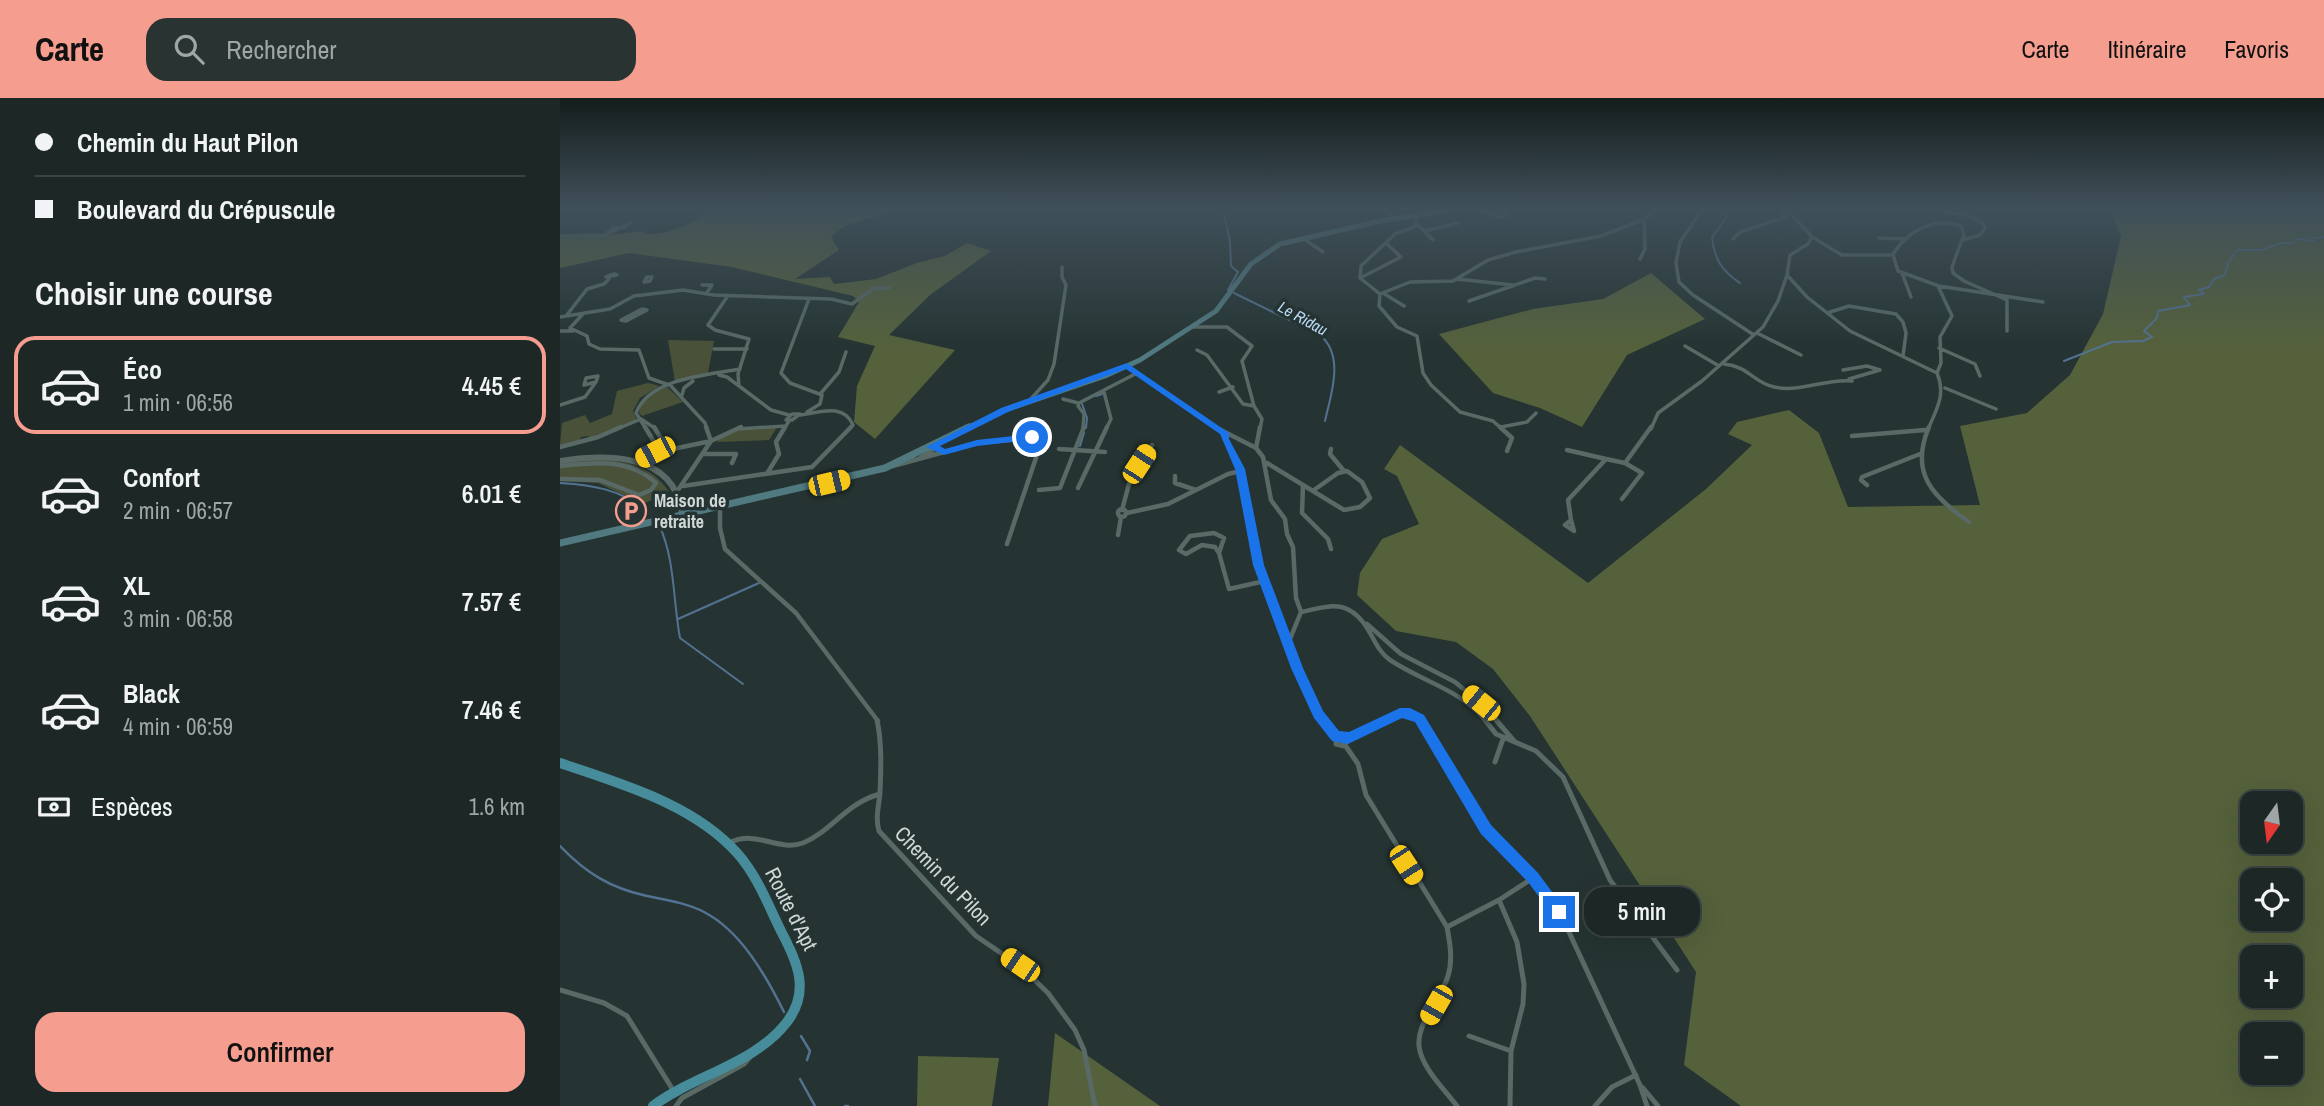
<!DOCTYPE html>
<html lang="fr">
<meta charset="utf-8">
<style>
:root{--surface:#1c2726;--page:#293332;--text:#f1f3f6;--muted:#a0a5a7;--line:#3a4443;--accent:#f59d8f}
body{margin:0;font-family:"Archivo Narrow",sans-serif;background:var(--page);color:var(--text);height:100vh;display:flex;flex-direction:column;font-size:26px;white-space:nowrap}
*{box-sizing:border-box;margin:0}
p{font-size:23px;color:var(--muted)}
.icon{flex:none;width:38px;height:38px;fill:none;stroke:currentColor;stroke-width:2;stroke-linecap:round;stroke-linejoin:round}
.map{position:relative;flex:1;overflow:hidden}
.side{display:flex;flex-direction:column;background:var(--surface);width:560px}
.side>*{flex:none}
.top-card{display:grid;align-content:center;height:154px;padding:0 35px;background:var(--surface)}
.needle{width:46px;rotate:194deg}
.controls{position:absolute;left:1680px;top:693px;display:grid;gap:14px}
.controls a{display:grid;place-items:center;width:63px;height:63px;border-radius:14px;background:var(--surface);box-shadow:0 7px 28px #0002,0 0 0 2px var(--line);font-size:35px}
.end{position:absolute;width:32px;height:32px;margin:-16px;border:9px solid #1a73e8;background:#fff;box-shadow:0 0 0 4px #fff}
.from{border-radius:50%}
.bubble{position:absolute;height:49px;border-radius:21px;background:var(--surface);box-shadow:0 7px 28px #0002,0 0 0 2px var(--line);font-size:23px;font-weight:600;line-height:49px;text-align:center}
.car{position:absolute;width:21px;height:42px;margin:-21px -10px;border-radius:9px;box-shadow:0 0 5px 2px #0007;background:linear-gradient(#f5c518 24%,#345 0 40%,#f5c518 0 76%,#345 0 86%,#f5c518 0)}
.top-card b{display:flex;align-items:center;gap:24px;height:66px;font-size:26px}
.top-card b+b{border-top:2px solid var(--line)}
.top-card i{width:18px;height:18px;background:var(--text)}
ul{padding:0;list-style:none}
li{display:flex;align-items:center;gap:21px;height:98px;margin:0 14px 10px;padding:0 21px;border:4px solid transparent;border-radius:21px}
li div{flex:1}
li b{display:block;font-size:26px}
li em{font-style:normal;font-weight:600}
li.on{border-color:var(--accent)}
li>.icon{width:63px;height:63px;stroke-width:1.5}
h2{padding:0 35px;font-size:32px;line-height:84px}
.pay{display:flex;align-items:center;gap:18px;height:77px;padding:0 35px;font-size:26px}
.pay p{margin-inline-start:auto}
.action{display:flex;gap:14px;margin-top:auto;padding:14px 35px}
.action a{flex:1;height:80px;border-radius:21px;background:var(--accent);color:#111;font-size:28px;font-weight:600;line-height:80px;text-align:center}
header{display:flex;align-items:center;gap:42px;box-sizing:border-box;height:98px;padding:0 35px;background:var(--accent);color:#111}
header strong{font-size:33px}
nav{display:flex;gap:38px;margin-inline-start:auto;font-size:24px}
.search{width:490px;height:63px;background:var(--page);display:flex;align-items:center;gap:18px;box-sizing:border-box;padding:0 24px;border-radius:21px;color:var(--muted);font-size:26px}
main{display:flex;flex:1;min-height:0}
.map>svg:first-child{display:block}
.green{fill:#495138}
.forest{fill:#55613b;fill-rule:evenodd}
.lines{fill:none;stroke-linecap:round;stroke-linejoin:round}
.stream-far1{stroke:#537291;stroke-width:2}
.stream{stroke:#537291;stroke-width:2.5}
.minor-far2{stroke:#586966;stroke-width:3.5}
.minor-far1{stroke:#586966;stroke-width:4.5}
.minor{stroke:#586966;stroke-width:5}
.tertiary{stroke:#586966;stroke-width:6}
.secondary-far1{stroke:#507a80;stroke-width:5}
.secondary{stroke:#507a80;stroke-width:7}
.primary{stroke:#478c9a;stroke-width:10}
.route{fill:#1a73e8}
.labels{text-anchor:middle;stroke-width:7;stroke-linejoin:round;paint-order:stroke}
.far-water-label{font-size:16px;font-style:italic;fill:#badaf8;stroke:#253432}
.poi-label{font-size:18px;font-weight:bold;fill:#cfd8d7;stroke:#253432;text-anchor:start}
.near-street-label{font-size:21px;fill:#cfd8d7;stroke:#253432}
</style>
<header>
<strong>Carte</strong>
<div class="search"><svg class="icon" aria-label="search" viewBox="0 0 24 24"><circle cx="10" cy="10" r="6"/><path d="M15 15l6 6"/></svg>Rechercher</div>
<nav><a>Carte</a><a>Itinéraire</a><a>Favoris</a></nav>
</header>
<main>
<section class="side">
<div class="top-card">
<b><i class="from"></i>Chemin du Haut Pilon</b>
<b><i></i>Boulevard du Crépuscule</b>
</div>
<h2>Choisir une course</h2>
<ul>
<li class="on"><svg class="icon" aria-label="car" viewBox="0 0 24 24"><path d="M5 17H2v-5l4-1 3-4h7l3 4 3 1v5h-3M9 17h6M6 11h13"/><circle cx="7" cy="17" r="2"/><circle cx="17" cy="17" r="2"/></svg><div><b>Éco</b><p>1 min · 06:56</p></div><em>4.45 €</em></li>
<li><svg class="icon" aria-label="car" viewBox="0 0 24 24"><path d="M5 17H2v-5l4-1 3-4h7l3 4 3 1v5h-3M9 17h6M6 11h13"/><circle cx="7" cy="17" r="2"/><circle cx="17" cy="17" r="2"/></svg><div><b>Confort</b><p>2 min · 06:57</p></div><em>6.01 €</em></li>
<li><svg class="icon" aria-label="car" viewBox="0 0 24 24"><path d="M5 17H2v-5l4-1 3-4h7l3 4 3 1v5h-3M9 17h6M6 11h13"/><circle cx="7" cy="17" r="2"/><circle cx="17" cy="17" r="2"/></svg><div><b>XL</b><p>3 min · 06:58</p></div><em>7.57 €</em></li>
<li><svg class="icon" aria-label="car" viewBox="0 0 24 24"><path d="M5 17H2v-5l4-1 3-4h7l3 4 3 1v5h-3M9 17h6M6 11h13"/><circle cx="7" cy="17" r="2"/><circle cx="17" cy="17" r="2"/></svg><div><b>Black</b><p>4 min · 06:59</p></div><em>7.46 €</em></li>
</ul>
<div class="pay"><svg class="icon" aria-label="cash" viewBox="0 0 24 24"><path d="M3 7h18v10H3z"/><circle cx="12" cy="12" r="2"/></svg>Espèces<p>1.6 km</p></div>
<div class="action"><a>Confirmer</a></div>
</section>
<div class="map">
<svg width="1764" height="1008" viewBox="0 0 1764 1008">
<rect width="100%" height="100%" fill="#253432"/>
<path class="green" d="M108 242 154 243 148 275 115 284Z
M88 285 100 288 80 300 73 313 77 322 29 340V338L21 339 19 343 0 347 2 325 25 317 30 325 52 316 57 293Z
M107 289 123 304 82 318 79 315C81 300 95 294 107 289Z
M182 330H215L216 331 209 342 158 344 157 341Z
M37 360C67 365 91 366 109 394L83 406 38 385 0 383V365Z"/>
<path class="forest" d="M158 109H385L334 112 284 128 271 139 279 152 235 181 270 179 274 186 316 181 357 165 385 158 407 145 431 153 370 197 329 237 395 252 315 341 294 324 297 288 315 248 278 239 299 204 293 198 172 169 69 155 0 170V140L34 139 81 133C100 144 140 120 158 109Z
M1548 109H1764V1008H1181L1124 967 1136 874 970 618 933 571 896 544 836 533 797 497 800 475 822 441 859 426 837 378 824 371 840 347 1028 485 1146 391 1192 347 1168 336 1177 324 1229 312 1259 335 1288 409 1420 407 1400 328 1467 315 1510 277 1543 216 1561 138ZM1692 705H1731V744H1692ZM1692 782H1731V821H1692ZM1692 859H1731V898H1692ZM1692 936H1731V975H1692Z
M1091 175 1145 221 1067 257 1022 329 980 310 933 295 879 236 973 211 1043 201Z
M495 935 600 1008H488Z
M358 958 439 960 432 1008H357Z"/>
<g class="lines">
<path class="stream-far1" d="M663 109 670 144 671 168 678 174 668 192
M1158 109 1167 119 1152 139C1154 161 1162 173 1180 185
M674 195 760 237C785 258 771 296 765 323
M1504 263 1552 244 1583 243 1592 239 1584 233 1597 220 1598 213 1630 207 1624 199 1644 196 1639 192 1649 189 1654 181 1665 177 1668 165 1677 152H1702L1721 145H1734L1736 141 1754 143 1753 140 1764 139
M536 298 542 296
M522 306 527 320 526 330
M520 348 524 335
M0 385C31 387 63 391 86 414
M99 427C115 460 113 503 120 540L183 586
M118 521 199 485"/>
<path class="stream" d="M0 748C26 775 50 790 87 798 106 802 127 805 144 814 181 833 206 878 224 914
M241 938 250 953 247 962
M240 981 255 1008
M285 1008H288"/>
<path class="minor-far2" d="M823 109 836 120
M913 109 940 119 947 115
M1144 109 1120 144 1116 165 1119 184 1133 197 1194 237
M1220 109 1234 119 1252 139 1248 146 1230 157 1227 177 1247 199 1290 233 1377 275C1386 296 1377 311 1368 331
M1361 109 1411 118 1424 126 1425 130 1420 137 1403 142
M857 126 873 142
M864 133 898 125
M47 135 53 130 65 129
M0 138 46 137 70 125
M1252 139 1282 157H1330
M1319 140 1346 141
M744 141 763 154
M1173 141 1180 134 1226 119 1223 112
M1333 156C1349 132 1373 119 1401 128L1404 136 1392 169 1393 175 1404 183 1447 202V233
M1333 157 1338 173 1379 188 1483 204
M1080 161 1085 151 1084 123
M1342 175 1351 199
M54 176 57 177 46 179Z
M87 179H92L90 183 84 184Z
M800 180 841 159 827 146
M897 181 953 187
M142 187H152L146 196
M823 195 844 208
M820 196 850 184 893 183 928 162 956 154 1041 138 1082 122 1101 109
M820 196 819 208 837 229 857 238 863 275 871 287 900 314 933 323 942 331
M820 196 800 180 801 168 835 136 856 128V117
M167 199 148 227 155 232 189 241 178 276 179 288
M909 203 975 180 985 181
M82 211 87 212 66 223 61 222Z
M1267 215 1289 208 1336 216 1343 224 1346 235 1343 258
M22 217 10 230 27 238 29 246 40 251 79 252 89 280 109 287
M6 218 27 191 44 186 49 181
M0 219 50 211 74 198 123 192 154 197 271 201 292 206 314 190H329
M632 229H667L692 248 682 263 694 308 702 321 700 331
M0 233H13
M1197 235 1241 257
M1125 248 1159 268
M1379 250 1415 266 1420 278
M154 251H187
M637 252 647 257 683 306 694 308
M1164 266C1188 268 1194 285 1214 289 1240 295 1266 280 1292 283
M567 268 658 331
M1283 272 1307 268 1320 272 1289 281
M1377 275 1381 265 1380 239 1392 218 1378 188
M159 277 167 279 211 312 229 317
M38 278 36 284 24 287 26 280Z
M110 287 145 325 147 331
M1385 290 1436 311
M544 294 551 321 546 331
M659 294 673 289
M261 295 279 274 286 254
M122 297 124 290 133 283
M503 301 518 305
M469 303 488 282 494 266 506 187 502 179V169
M0 307 25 299 36 284
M247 314 260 306 262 297 230 285 221 275 249 201
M232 316H240L232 322H226Z
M240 317C259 315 283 304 293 327L289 331
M81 321 96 331
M941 329 967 324 976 315
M57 331 81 321
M86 331 76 315C89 280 148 277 180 271
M177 331 226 328
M224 331 229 323
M523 331 524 316 518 308 519 305 577 275
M1091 331 1098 315 1142 283 1203 229 1218 203 1227 177"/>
<path class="minor-far1" d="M85 329 101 355
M94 329 108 352
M655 329 696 350 703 359 711 402 725 421 727 436 733 449 736 500 741 514 728 546
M940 329 952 340 947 353
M1369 329C1349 375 1373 399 1409 424
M664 336 680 371 698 467 730 553 754 609 765 623
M1292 338 1365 332
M0 349 38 339 61 329
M696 350 700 329
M499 351 545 354
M771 351 770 356 784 373
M1007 352 1046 361
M144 356H176L172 365
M360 360 374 351
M78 363 103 351
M82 365 108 352 151 343 181 329
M707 365 743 387 742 415 768 441 771 451
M0 368C35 364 69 360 96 385L91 392 79 397 40 382 0 381
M333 368 417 345 483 339 447 446
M208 374 219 356 216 344 225 329
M615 378V385L636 392
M743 387 784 412 800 409 810 400 802 384 787 373 778 375 754 392
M1307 387 1301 382 1302 379 1360 356
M123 388 252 369 291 329
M518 390 547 329
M479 392 500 390 524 329
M116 395 151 343 146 329
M1062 401 1082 375 1065 365
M160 409V430L165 451 236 515 318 623
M558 415a4 4 0 1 1 8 0a4 4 0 1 1-8 0Z
M562 412 569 386 592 347
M567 415 608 406 668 376 681 373
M1011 422 1014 433 1005 427Z
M1011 422 1008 402 1046 361 1065 365 1091 329
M654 435 664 440 659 455 655 449 642 447 626 456 619 452 630 438Z
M558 437 561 419
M659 455 669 491 705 483
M741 514C756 511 775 504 789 512 811 524 813 551 830 562 863 584 900 591 926 623
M807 526 841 556 895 584 925 609 937 623
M823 623C837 616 849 610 861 623"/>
<path class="minor" d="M317 622C322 645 321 671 320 694 319 708 315 720 319 733L416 838 460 868 488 895 515 932 524 952 535 1008
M763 622 776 639V646L784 648 788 641
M860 622 926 731 973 780 1002 819 1080 987 1087 1008
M925 622 936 636 976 653 1003 679 1050 782 1117 872
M936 622 954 643
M788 641 827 622
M785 647 798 666 806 697 887 829C890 845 893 862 888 878 881 901 857 924 859 948 861 969 885 992 897 1008
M935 664 943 641
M169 745C197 731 217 754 243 745 272 733 286 705 320 696
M939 802 957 844 964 886 963 906 951 953 950 1008
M887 829 939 802 973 780
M0 892 44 905 67 918 113 992
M909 938 951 953
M1083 990 1098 1008
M116 1008 122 1000 184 966 190 959
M1035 1008 1052 989 1076 977"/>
<path class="tertiary" d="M0 363C46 356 116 354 122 417"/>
<path class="secondary-far1" d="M405 331 445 312 545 278 580 262 656 213 691 166 720 146 820 123 907 109"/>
<path class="secondary" d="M0 445 325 370 409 329"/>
<path class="primary" d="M0 665C61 686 134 706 178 756 198 779 209 809 222 835 238 865 250 894 227 924 195 966 134 977 93 1008"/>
</g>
<linearGradient id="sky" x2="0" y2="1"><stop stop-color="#141d1c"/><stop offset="0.44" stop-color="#40505a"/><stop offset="1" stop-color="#40505a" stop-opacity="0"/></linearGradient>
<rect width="1764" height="250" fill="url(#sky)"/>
<path class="route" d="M567 265 669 335V341L685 371 704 467 743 570 763 613 779 633 789 634 840 610H850L864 617 931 727 978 775 1004 810 1006 814 1004 819H994L968 784 921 736 855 624 842 620 788 646 772 643 754 620 731 570 693 467 675 371 660 336 566 271 448 314 380 348 385 351 417 342 472 336 476 337V341L417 348 384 357 366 349 441 310Z"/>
<defs>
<g id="parking-ring" transform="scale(1.575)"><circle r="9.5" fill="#253432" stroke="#f59d8f" stroke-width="1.5"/><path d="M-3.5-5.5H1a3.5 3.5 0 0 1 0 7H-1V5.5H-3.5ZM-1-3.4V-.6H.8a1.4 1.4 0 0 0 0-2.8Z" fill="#f59d8f"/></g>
</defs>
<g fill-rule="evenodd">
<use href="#parking-ring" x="71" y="413"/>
</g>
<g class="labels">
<g class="far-water-label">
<text transform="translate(743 220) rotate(29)" y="6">Le Ridau</text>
</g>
<g class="poi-label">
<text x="94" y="409">Maison de<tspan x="94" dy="21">retraite</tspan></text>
</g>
<g class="near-street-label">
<text transform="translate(383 778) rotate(46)" y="7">Chemin du Pilon</text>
<text transform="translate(231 811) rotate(63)" y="7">Route d'Apt</text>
</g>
</g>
</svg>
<div class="controls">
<a><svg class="needle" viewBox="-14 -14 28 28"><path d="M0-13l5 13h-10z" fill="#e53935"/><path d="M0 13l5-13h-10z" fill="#a0a5a7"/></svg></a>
<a><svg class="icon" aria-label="locate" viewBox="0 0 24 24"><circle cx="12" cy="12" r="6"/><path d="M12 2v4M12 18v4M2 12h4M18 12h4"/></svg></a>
<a>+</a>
<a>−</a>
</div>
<i class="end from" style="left:472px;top:339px"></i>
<i class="end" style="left:999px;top:814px"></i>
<div class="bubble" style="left:1024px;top:789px;width:116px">5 min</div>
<i class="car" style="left:95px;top:354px;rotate:243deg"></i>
<i class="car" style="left:579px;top:366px;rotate:33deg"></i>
<i class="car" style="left:269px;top:385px;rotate:77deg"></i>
<i class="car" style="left:921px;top:605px;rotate:309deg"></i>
<i class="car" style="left:846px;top:767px;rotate:147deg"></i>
<i class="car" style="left:460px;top:867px;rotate:304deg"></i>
<i class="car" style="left:876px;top:907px;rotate:210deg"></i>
</div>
</main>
